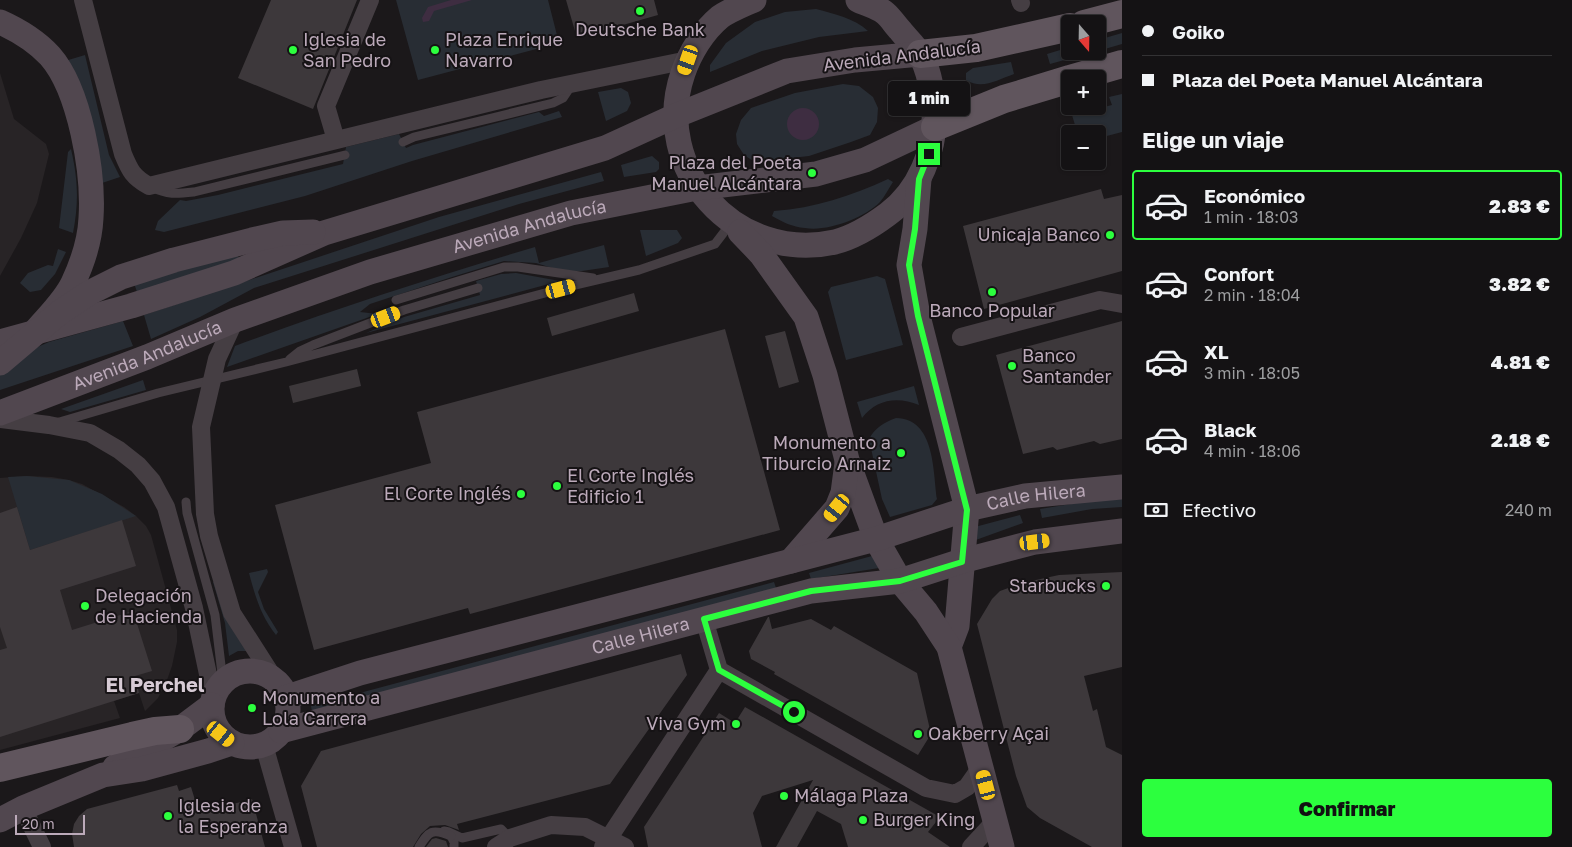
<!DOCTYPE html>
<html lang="es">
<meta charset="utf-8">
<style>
:root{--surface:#141214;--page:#1d1b1d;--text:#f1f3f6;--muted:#9d9ea0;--line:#333234;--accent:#2cff3e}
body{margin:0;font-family:"Golos Text",sans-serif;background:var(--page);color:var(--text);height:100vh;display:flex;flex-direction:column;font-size:19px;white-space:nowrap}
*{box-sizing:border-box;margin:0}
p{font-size:16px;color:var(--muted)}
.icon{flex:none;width:28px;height:28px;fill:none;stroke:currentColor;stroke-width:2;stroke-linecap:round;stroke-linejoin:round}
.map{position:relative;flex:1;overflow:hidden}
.details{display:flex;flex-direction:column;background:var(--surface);width:450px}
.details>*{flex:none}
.hud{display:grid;align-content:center;height:110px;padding:0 20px;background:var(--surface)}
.needle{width:32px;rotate:160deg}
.fabs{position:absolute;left:1061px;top:15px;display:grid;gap:10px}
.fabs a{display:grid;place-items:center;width:45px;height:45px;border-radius:5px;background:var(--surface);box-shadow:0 1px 4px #0004,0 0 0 1px var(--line);font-size:25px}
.scale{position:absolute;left:15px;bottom:12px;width:70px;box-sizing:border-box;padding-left:5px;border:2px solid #bcaaba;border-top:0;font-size:14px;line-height:18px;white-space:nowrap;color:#bcaaba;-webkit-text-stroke:4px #161315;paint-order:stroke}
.end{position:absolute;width:22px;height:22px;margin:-11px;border:6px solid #2cff3e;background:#111;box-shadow:0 0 0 2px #111}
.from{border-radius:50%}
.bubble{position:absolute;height:35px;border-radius:5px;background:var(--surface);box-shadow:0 1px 4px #0004,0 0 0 1px var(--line);font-size:16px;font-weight:800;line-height:35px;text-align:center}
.car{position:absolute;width:15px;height:30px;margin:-15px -8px;border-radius:6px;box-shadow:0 0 4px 1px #0007;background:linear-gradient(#f5c518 24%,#345 0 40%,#f5c518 0 76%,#345 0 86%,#f5c518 0)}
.hud b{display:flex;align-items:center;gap:18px;height:48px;font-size:19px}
.hud b+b{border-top:1px solid var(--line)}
.hud i{width:12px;height:12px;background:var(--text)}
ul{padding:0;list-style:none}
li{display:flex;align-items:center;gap:15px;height:70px;margin:0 10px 8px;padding:0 10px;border:2px solid transparent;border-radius:5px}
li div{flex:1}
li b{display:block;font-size:19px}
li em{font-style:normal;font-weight:800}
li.active{border-color:var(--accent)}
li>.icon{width:45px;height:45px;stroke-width:1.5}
h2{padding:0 20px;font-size:22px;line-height:60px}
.pay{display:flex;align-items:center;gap:12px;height:55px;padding:0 20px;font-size:19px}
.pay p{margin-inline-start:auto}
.action{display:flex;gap:10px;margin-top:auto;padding:10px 20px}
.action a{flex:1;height:58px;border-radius:5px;background:var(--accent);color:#111;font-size:20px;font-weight:800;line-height:58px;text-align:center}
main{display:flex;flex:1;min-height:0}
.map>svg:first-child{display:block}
.built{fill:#282426}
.green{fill:#282d34}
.water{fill:#3e2d41}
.building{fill:#3d383b}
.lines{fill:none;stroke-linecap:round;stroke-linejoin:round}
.lane{stroke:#453e43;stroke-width:9}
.street{stroke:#453e43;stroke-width:18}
.secondary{stroke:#51474f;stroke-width:25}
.primary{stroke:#60555d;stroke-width:28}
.lane-bridge{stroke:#453e43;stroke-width:9}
.route{stroke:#2cff3e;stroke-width:6}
.poi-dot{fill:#2cff3e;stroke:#161315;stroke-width:2}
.labels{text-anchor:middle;stroke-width:4;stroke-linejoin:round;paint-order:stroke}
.poi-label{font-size:18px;fill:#bcaaba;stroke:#161315;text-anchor:start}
.street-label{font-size:18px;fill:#bcaaba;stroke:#161315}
.quarter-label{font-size:20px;font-weight:bold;fill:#d7cbd5;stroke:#161315}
</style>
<main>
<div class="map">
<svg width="1122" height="847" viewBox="0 0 1122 847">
<rect width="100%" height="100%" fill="#1b181a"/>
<path class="built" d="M0 73 14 119 46 144 49 154 37 203 21 238 0 276Z
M27 476 52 477 69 480 82 484 124 507 136 516 146 526 151 535 177 630V642L172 666 167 680 158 698 145 711 139 693 114 701 120 718 0 750V478Z"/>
<path class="green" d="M396 0H548L559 43 418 80Z
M816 9C834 14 854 18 868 31L819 37 762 51 710 72V65L726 43 755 22 785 12Z
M1122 33V44L1098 51V40Z
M1070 47V51H1097L1050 64 1047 54Z
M85 55 109 155 120 177 102 183 65 61Z
M1011 62 1014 74C997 80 982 90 966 80V73L973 68Z
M843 84 859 86 873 97 878 108 877 122 870 135 851 142 809 156 755 162 744 155 737 144 736 134 741 120 751 108 795 93Z
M621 88 628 92 631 103 627 111 606 121 598 92Z
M1122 94V132L1103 137 1075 125 1072 115 1112 105 1109 97Z
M559 111 562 117 412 161 305 196 164 232 155 230 158 221 180 200 186 201 218 195 343 164 346 147 399 134 406 148 413 145 539 112 544 116Z
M71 149C78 179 79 202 73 233L59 228 68 152Z
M652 156 659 162V169L656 172 624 177 621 165Z
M601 172 604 181 519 204 254 288 200 317 151 339 144 315 439 217Z
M888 179 893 182C889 188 885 196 880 202 864 218 827 232 805 228 792 227 783 222 772 216L774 211C815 208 851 196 888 179Z
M640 230H677L682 238 678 243 646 256Z
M604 245 609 267 582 271H562L536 263 504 261 452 277 370 304 360 312 378 314 227 367 235 346C334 309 434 277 535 247L539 263Z
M58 249 66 252 55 274 41 290 30 292 20 283 28 273 48 265 53 266Z
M237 255 240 259 137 292 133 280Z
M516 273 560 281 366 333 404 317 480 295 476 281 501 274Z
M877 276 885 279 903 345 846 360 828 292 831 287Z
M123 321 133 346 0 390V375L26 352 49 342Z
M143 380 146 390 70 412 61 409Z
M914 386 919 405C898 396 876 399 862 418L857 402Z
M896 418C935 419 933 470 937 499L932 505 890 517 882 499 869 439C876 427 883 423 896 418Z
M27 476 69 480 102 494 136 516 30 550 8 477Z
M1122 499V507L1092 509 1042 518 1040 509 1089 501Z
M1020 515 1023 523 973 541 971 528Z
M872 556 879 568 811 579 809 573Z
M267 569 268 572 258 592 264 609 278 632 276 635C261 616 255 596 249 573Z
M217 581 249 651H238L229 656 225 623 213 582Z
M774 582 776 588 312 712 311 706Z"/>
<path class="water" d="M451 0H472L434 11 429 21 423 22 422 18 428 7Z
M787 124a16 16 0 1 1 32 0a16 16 0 1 1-32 0Z"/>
<path class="building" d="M271 0H357L313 109 238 78Z
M566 0H654L658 15 577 38Z
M1101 189 1104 199 1122 195V271L984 309 963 226Z
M634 293 639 311 552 336 547 318Z
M1122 321V439L1100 444 1094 441 1057 450 1053 447 1023 454 996 355Z
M725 329 780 530 470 614 468 608 314 650 275 505 431 463 417 412Z
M785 331 799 382 779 388 765 336Z
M357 369 361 386 293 403 289 386Z
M17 507 30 550 122 520 136 566 60 590 72 630 133 611 152 671 135 676 139 693 0 737V650L7 648 0 627V513Z
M1122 572V667L1084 676 1093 711 1097 709 1106 747 1122 755V847H1092L1040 818 1027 807 1016 776 977 624 992 599 1000 591 1022 583 1059 575Z
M768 617H769L772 629 811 619 831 630 834 626 917 673 931 734 918 755 774 674 775 672 751 659 749 651Z
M681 654 687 675 610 784 457 824 459 830 445 825 430 826 421 834 413 847H317L301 786 321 751Z
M745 707 940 817 928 832 950 847H848L841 824 817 811 797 847H776L813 780 762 796 753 813 762 847H648L644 827 719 713 735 723Z
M177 785 179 791 191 787 199 813 252 799 265 847H74L72 834 74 824 79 816 87 809Z
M436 838 446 841 448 847H426L432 839Z"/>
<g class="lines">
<path class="lane" d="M403 142 414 137 553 103 563 98 571 86
M151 187C168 195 176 194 194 192L345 155
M396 300 504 267H518L593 278
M290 359 300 351 313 345 404 310 478 288
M56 423 158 393 286 362 575 285 639 270 715 244 731 223
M186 502 187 513 215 615 223 682
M444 831 449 832 462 838 501 829 510 838
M451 836 454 842V847"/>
<path class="street" d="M83 0 123 154C130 171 133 177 149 186L541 90 688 60
M1020 0 1021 3
M336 140 326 106 370 0
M235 320 217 359 201 427 205 514 209 536 232 613 275 680
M961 337 1100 300 1122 304
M0 419 49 425 90 433 119 450 138 465 152 481 166 507 194 608 213 698
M719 670 926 788 955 794 967 787 981 767
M264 745 293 847
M23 808 42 847
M496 847 510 838 551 825 585 827 625 847
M603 847 719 670 704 619
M971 847 995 821"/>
<g class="secondary">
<path d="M754 0C743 5 730 10 720 17 703 31 690 53 683 73 650 169 736 264 835 242 854 237 872 226 888 214 919 191 936 150 934 112 933 94 929 68 919 53 914 45 906 38 900 30 895 25 891 18 885 13 878 7 866 4 858 0"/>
<path d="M0 22C18 30 36 41 50 56 80 90 94 173 91 218 90 239 82 264 73 283 64 302 46 318 33 334"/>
<path d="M919 179 915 229 909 265 918 316 967 509 957 626 949 647"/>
<path d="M740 232 761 254 806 317 825 375 847 460 876 539 900 581 926 612 949 647 1002 847"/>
<path d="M0 342 131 306 234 273 324 233 605 148 675 116 787 71 855 60 920 54"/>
<path d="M0 363 59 313 89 293 121 277 174 260 252 240 283 233 313 232"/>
<path id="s1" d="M0 413 147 357 235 320 370 272 571 213 697 188 816 174 865 160 935 127"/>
<path d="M791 561 837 508 843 493 847 463"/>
<circle cx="250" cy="709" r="38"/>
<path id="s2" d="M287 697 360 673 876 539 967 509 1025 496 1122 487"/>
<path id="s3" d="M281 731 811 591 900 581 962 561 1035 542 1122 531"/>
<path d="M115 767 180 729 212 705"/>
<path d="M0 820 23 808 103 775 142 769 208 751 232 743"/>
</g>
<path class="primary" d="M1084 24 1122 14
M920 54 976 48 1070 27
M1070 79 1122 64
M935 127 1004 99 1070 79
M0 768 132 736 155 731 180 729"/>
<path class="lane-bridge" d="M419 847C429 831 432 828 451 836"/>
</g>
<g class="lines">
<path class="route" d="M794 712 719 670 704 619 811 591 900 581 962 562 967 510 918 316 909 265 915 229 919 179 929 154"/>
</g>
<g class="poi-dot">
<circle cx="640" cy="11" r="5"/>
<circle cx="293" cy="50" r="5"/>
<circle cx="435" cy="50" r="5"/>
<circle cx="812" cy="173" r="5"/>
<circle cx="1110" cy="235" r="5"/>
<circle cx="992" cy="292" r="5"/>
<circle cx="1012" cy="366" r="5"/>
<circle cx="901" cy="453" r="5"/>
<circle cx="557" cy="486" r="5"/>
<circle cx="521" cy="494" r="5"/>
<circle cx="1106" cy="586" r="5"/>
<circle cx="85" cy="606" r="5"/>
<circle cx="252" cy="708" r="5"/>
<circle cx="736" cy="724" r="5"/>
<circle cx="918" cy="734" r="5"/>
<circle cx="784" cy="796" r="5"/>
<circle cx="168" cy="816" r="5"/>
<circle cx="863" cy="820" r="5"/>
</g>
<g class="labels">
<g class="poi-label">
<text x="640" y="36" text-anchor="middle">Deutsche Bank</text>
<text x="303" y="46">Iglesia de<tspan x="303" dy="21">San Pedro</tspan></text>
<text x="445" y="46">Plaza Enrique<tspan x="445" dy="21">Navarro</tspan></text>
<text x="802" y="169" text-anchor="end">Plaza del Poeta<tspan x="802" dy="21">Manuel Alcántara</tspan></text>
<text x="1100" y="241" text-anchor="end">Unicaja Banco</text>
<text x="992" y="317" text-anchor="middle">Banco Popular</text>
<text x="1022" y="362">Banco<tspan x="1022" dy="21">Santander</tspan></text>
<text x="891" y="449" text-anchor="end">Monumento a<tspan x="891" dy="21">Tiburcio Arnaiz</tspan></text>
<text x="567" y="482">El Corte Inglés<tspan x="567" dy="21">Edificio 1</tspan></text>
<text x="511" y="500" text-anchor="end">El Corte Inglés</text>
<text x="1096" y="592" text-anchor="end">Starbucks</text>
<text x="95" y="602">Delegación<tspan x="95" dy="21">de Hacienda</tspan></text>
<text x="262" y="704">Monumento a<tspan x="262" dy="21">Lola Carrera</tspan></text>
<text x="726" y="730" text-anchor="end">Viva Gym</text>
<text x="928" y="740">Oakberry Açai</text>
<text x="794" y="802">Málaga Plaza</text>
<text x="178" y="812">Iglesia de<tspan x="178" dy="21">la Esperanza</tspan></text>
<text x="873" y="826">Burger King</text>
</g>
<g class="street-label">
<text transform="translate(902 56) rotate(-7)" y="6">Avenida Andalucía</text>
<text dy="6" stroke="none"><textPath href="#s1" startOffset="562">Avenida Andalucía</textPath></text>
<text dy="6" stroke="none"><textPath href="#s1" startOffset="158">Avenida Andalucía</textPath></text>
<text dy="6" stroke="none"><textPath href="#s2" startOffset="776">Calle Hilera</textPath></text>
<text dy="6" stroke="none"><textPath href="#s3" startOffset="372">Calle Hilera</textPath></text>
</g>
<g class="quarter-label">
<text x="155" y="692">El Perchel</text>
</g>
</g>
</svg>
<div class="fabs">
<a><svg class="needle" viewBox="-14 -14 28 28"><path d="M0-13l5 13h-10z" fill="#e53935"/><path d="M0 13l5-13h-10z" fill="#9d9ea0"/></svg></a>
<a>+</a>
<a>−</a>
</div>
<div class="scale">20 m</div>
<i class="end from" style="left:794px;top:712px"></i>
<i class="end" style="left:929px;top:154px"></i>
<div class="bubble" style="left:888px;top:81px;width:82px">1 min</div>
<i class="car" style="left:688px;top:60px;rotate:199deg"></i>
<i class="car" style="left:561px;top:289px;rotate:75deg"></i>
<i class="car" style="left:386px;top:317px;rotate:69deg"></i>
<i class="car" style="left:837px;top:508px;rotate:219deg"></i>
<i class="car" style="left:1035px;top:542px;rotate:83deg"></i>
<i class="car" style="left:221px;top:734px;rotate:129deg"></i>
<i class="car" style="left:986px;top:785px;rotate:345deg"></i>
</div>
<section class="details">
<div class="hud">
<b><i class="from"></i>Goiko</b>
<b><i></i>Plaza del Poeta Manuel Alcántara</b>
</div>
<h2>Elige un viaje</h2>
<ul>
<li class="active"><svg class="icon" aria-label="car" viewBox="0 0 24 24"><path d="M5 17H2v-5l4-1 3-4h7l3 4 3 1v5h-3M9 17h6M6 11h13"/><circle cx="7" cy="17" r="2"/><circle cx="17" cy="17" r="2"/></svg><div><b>Económico</b><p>1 min · 18:03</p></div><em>2.83 €</em></li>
<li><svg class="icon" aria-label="car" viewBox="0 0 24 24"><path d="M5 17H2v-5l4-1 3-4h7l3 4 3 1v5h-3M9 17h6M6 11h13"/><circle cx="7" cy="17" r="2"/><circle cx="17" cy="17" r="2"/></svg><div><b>Confort</b><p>2 min · 18:04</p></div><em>3.82 €</em></li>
<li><svg class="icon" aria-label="car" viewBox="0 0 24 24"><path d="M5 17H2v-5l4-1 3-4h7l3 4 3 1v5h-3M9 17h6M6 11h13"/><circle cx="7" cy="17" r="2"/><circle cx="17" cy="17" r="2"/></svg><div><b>XL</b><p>3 min · 18:05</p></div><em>4.81 €</em></li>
<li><svg class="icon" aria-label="car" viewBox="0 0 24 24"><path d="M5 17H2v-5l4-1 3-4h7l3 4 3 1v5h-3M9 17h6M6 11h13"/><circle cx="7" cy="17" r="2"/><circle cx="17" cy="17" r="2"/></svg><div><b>Black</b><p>4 min · 18:06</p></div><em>2.18 €</em></li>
</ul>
<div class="pay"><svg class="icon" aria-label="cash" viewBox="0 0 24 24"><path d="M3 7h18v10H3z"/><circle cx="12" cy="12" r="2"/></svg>Efectivo<p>240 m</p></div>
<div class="action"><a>Confirmar</a></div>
</section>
</main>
